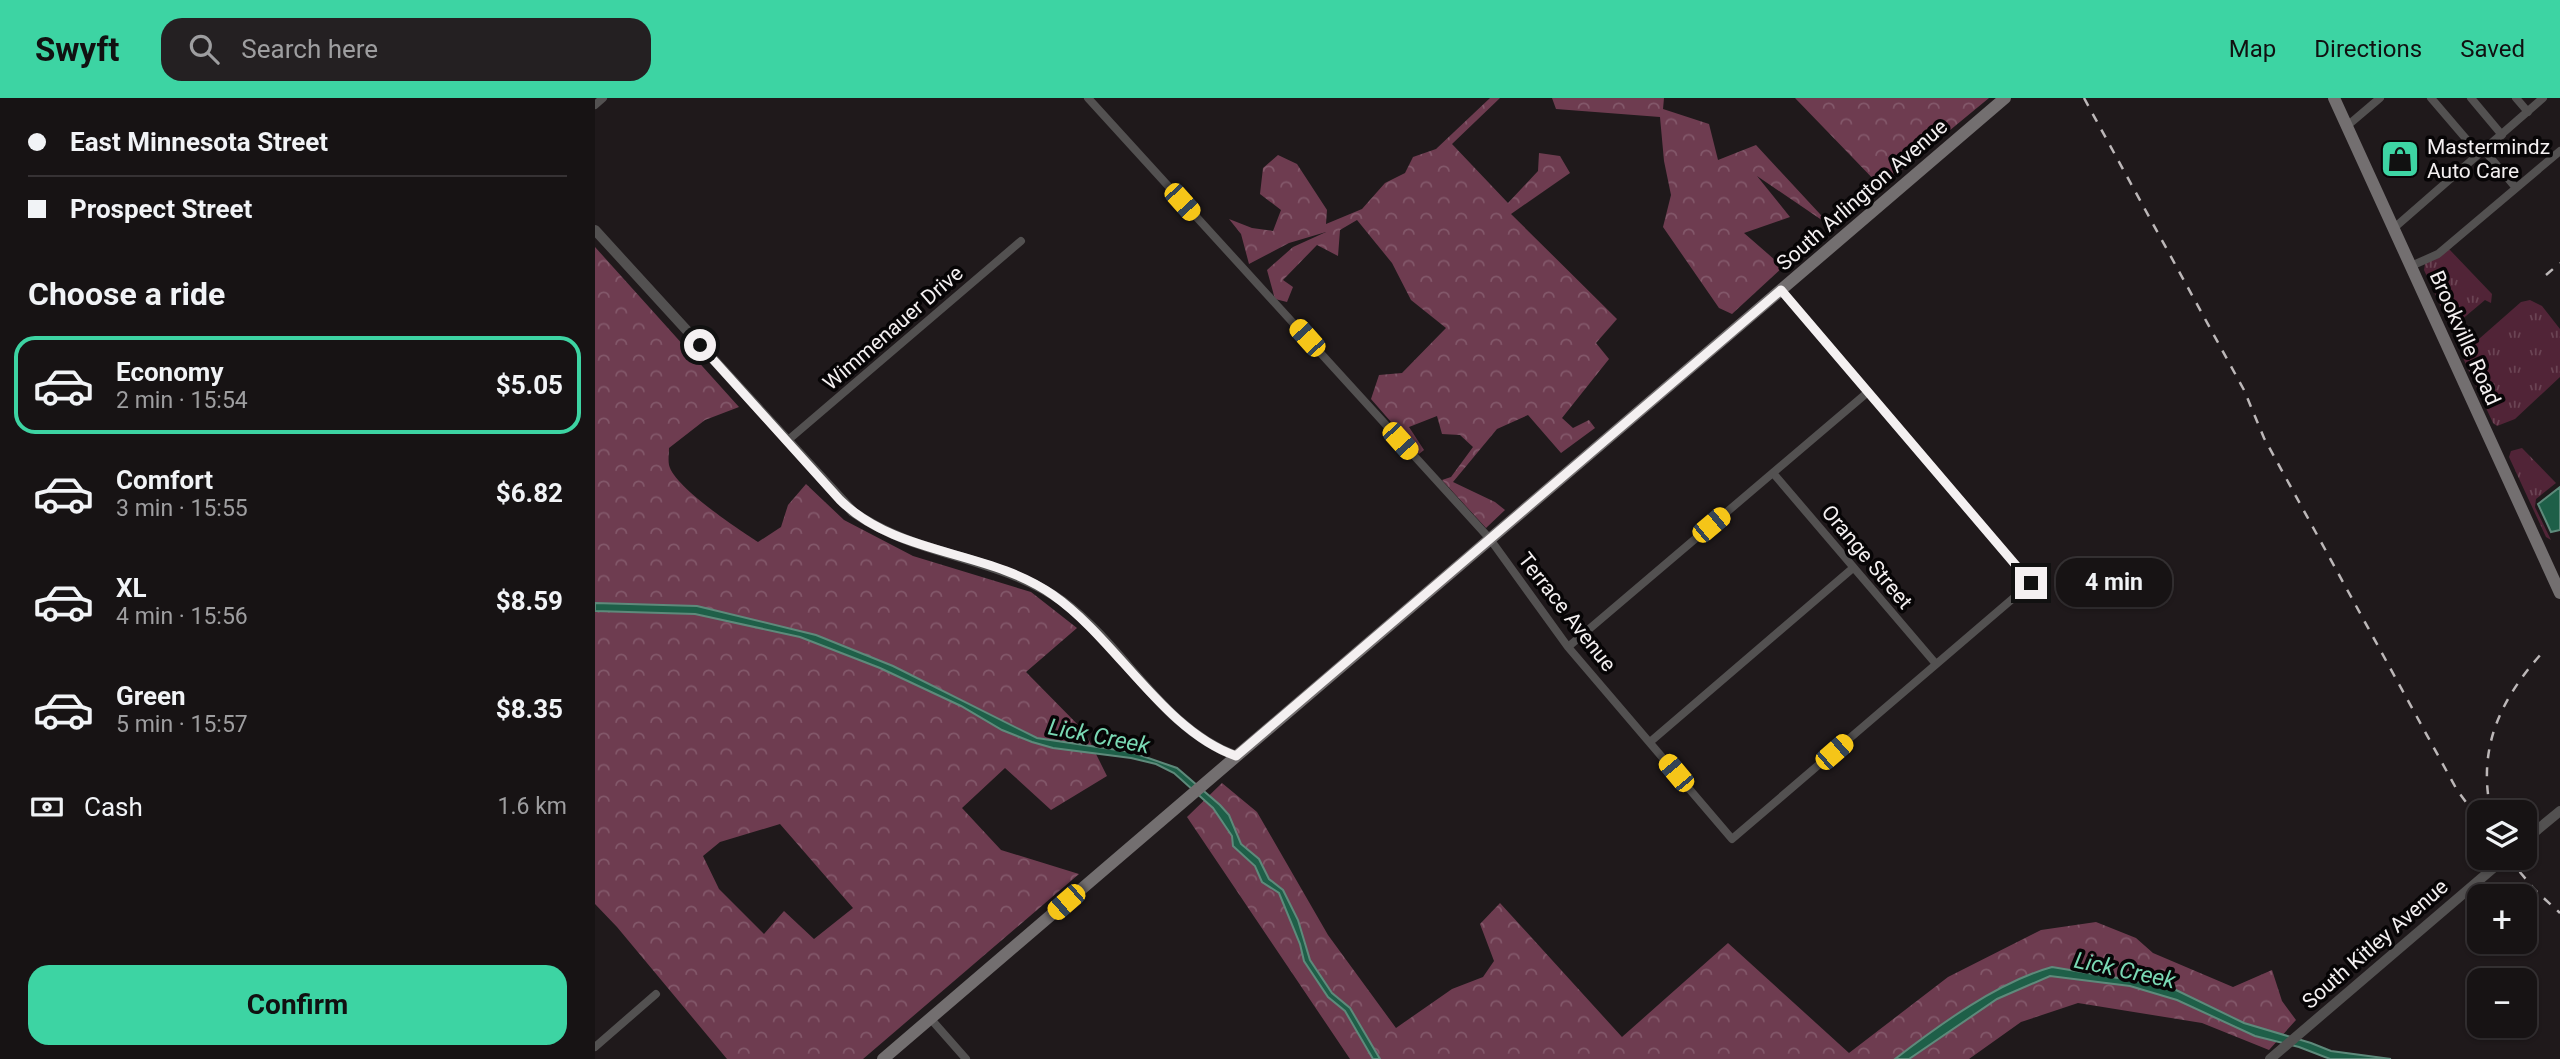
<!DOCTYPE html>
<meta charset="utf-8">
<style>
:root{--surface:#171314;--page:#242022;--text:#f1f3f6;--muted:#9e9ea0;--line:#363234;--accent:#3dd4a3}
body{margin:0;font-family:Roboto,sans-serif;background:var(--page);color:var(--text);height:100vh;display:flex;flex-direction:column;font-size:26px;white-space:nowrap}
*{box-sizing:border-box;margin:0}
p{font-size:23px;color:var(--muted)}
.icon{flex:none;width:38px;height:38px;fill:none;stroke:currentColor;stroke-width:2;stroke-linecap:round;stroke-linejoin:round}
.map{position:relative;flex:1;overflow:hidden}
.side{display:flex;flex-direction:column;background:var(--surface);width:595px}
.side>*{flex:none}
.hud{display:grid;align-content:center;height:154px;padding:0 28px;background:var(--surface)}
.tools{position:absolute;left:1872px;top:702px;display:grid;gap:14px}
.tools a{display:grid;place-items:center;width:70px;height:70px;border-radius:14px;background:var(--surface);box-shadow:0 2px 5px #0004,0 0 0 2px var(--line);font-size:35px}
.end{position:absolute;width:32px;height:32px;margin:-16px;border:9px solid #f4f0f1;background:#111;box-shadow:0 0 0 4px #111}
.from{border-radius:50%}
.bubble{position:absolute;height:49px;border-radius:21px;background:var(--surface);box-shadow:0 2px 5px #0004,0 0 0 2px var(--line);font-size:23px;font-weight:700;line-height:49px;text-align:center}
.car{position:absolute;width:21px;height:42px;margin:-21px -10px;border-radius:9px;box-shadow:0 0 5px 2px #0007;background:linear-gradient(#f5c518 24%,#345 0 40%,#f5c518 0 76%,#345 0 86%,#f5c518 0)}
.hud b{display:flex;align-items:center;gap:24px;height:66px;font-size:26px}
.hud b+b{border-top:2px solid var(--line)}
.hud i{width:18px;height:18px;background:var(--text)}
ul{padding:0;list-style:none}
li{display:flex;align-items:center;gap:21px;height:98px;margin:0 14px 10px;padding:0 14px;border:4px solid transparent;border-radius:21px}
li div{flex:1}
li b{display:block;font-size:26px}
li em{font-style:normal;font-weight:700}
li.active{border-color:var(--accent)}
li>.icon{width:63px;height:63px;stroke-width:1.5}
h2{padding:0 28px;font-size:32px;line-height:84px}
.pay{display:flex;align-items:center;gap:18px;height:77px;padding:0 28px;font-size:26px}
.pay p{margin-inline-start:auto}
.button{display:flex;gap:14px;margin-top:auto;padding:14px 28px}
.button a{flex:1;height:80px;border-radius:21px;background:var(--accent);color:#111;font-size:28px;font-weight:700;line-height:80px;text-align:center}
header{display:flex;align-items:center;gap:42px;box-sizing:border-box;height:98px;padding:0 35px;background:var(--accent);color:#111}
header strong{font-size:33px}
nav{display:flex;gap:38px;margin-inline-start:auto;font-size:24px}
.search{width:490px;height:63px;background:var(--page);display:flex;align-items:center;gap:18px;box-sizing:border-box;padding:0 24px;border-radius:21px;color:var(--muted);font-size:26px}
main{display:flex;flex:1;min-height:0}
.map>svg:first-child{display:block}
.grass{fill:url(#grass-tufts)}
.forest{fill:url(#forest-crowns);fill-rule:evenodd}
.water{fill:#1e5f48;stroke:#5e8a7b;stroke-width:2}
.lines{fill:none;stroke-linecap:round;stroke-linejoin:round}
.minor{stroke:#535151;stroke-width:8}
.tertiary{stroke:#535151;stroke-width:10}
.secondary{stroke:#736f70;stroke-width:12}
.rail{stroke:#bcb7b8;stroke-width:2.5;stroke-dasharray:9 9;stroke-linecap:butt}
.route{stroke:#f4f0f1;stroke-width:9}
.labels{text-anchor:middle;stroke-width:7;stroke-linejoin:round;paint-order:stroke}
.poi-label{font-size:21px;fill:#f4f0f1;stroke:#070506;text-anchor:start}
.street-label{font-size:21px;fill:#f4f0f1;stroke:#070506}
.water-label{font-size:23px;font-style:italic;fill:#7ad9b4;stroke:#070506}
</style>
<header>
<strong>Swyft</strong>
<div class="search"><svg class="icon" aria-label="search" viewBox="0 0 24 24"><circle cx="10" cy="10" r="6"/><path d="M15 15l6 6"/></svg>Search here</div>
<nav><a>Map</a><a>Directions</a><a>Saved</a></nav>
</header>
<main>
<section class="side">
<div class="hud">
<b><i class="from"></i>East Minnesota Street</b>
<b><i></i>Prospect Street</b>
</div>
<h2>Choose a ride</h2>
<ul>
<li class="active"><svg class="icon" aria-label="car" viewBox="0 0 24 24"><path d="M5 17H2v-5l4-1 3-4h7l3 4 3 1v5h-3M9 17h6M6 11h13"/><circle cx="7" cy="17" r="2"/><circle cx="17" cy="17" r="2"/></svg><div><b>Economy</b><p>2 min · 15:54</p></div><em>$5.05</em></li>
<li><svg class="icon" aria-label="car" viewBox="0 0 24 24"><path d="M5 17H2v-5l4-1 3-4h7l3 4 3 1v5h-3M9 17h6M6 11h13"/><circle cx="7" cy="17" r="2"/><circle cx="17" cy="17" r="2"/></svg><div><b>Comfort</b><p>3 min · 15:55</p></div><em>$6.82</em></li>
<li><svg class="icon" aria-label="car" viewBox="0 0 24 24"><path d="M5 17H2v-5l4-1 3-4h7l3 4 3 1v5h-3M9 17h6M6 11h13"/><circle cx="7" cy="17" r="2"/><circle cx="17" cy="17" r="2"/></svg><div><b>XL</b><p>4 min · 15:56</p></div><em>$8.59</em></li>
<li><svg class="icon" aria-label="car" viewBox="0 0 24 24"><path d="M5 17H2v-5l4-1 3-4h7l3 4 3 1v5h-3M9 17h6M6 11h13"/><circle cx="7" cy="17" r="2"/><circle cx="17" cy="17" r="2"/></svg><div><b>Green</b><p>5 min · 15:57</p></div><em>$8.35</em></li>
</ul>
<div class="pay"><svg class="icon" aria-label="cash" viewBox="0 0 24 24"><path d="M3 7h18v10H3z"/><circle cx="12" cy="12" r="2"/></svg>Cash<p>1.6 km</p></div>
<div class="button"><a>Confirm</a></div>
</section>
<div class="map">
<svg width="1965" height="961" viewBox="0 0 1965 961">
<defs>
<pattern id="grass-tufts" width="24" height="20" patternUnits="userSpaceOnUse" patternTransform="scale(1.75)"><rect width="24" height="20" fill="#512437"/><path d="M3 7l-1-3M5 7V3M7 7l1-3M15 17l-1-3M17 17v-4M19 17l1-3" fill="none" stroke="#6b4454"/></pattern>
<pattern id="forest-crowns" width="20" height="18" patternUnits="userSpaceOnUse" patternTransform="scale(1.75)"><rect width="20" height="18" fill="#6e3c50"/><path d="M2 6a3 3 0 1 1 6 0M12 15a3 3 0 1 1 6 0" fill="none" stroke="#83586a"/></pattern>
</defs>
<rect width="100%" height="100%" fill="#1f191b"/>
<path class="grass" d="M1854 151 1897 196 1896 205 1890 202 1865 223 1869 228 1862 234 1856 231 1829 172 1830 166Z
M1935 202 1947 208 1965 231V279L1920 321 1902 328 1898 325 1868 260V255L1926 204Z
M1927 350 1961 385 1941 401 1940 409 1956 442 1951 439 1914 359 1916 353Z"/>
<path class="forest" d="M895 0H905L857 46 913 105 943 73 944 55 965 58 975 75 916 116 1022 221 1001 245 1014 261 967 320 978 330 994 322 1000 330 966 355 933 317 902 331 858 384 900 404 910 412 891 430 847 382 856 379 878 349 865 337 847 336 842 318 814 329 829 352 824 356 776 301 784 277 807 275 851 230 816 202 797 165 762 122 745 132 743 158 722 147 688 182 698 189 692 204 680 201 672 172 698 149 731 134 694 145 654 166 646 136 634 121 657 130 678 133 686 112 665 96 668 70 683 57 702 66 732 112 731 126 767 111 790 85 810 75 818 59 841 51Z
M957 0H1069L1068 11 1114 26 1123 62 1161 47 1237 129 1162 78 1195 119 1149 135 1188 169 1137 216 1124 210 1068 129 1076 97 1069 63 1065 19 961 11Z
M1200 0H1394L1286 89Z
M0 149 144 309 110 322 74 350C74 355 73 362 74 367 79 389 143 431 163 444L186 429 193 407 211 386 249 422 318 458 436 494 482 530 431 574 490 634 512 678 456 712 410 670 367 710 406 752 484 776 268 961H132L22 829 0 806ZM185 726 258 810 219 841 189 813 169 836 124 791 108 758 125 744Z
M627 685 662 714 733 837 801 930 857 891 888 879 899 863 885 826 905 805 1027 939 1133 845 1254 955 1353 879 1446 832 1501 824 1541 840 1558 855 1638 889 1677 872 1687 903 1701 922 1674 952 1607 925 1483 905 1426 924 1374 961H755L592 719Z"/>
<path class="water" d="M1965 389V432L1956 434 1943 406Z
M0 505 102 508 221 537 298 568 442 640 536 654 582 670 625 707 634 717 646 746 664 761 674 781 688 792 703 822 715 862 737 895 755 910 785 961H778L750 913 733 899 709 863 705 846 684 795 667 784 660 768 638 748 637 738 618 710 579 675 561 666 536 660 458 650 437 644 407 632 366 608 285 570 205 539 100 516 0 513Z
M1457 869 1565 887 1579 891 1649 925 1716 945 1736 953 1796 961H1735L1704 949 1660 938 1582 902 1535 888 1455 878 1402 901 1314 961H1300C1344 927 1403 884 1457 869Z"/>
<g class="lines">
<path class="minor" d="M493 0 895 441 973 549 1137 741 1436 485 1186 192
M1836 0 1884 56
M1876 0 1907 37
M1921 0 1933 14
M0 7 8 0
M1752 28 1785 0
M1889 52 1921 90
M1799 130 1948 0
M1816 168 1843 156 1965 53
M192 343 426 143
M1178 375 1341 566
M973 549 1273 294
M1055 644 1258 470
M335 920 371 961
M0 949 61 896"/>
<path class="tertiary" d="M0 132 258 414C322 459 402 457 467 503 530 549 566 630 641 658
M1930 742 1965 713
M1675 961 1910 760"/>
<path class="secondary" d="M1739 0 1965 495
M288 961 1410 0"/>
<path class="rail" d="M1489 0 1649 292 1669 340 1862 692 1885 723
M1951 177 1965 165
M1896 714C1882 650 1905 602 1947 555
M1913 760 1941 793 1965 815"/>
</g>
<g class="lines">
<path class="route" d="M105 247 245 402C303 459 393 451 458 497 521 541 569 633 641 658L1186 192 1436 485"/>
</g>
<defs>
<g id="shop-square" transform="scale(2.0125)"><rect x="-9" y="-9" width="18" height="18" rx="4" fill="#3dd4a3" stroke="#070506"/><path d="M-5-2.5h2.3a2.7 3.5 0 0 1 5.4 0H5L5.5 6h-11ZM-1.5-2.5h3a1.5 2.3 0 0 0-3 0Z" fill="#111"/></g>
</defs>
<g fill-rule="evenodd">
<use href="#shop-square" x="1805" y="61"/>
</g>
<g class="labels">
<g class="poi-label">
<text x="1832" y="56">Mastermindz<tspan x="1832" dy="24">Auto Care</tspan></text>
</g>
<g class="street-label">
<text transform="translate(1267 97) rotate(-41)" y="7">South Arlington Avenue</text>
<text transform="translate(298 230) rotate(-41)" y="7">Wimmenauer Drive</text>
<text transform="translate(1870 240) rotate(66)" y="7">Brookville Road</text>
<text transform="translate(1272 459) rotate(50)" y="7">Orange Street</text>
<text transform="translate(972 514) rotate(52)" y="7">Terrace Avenue</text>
<text transform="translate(1780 846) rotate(-41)" y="7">South Kitley Avenue</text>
</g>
<g class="water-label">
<text transform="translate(504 638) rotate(11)" y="8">Lick Creek</text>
<text transform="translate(1530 872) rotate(12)" y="8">Lick Creek</text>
</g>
</g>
</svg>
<div class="tools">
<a><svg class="icon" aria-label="layers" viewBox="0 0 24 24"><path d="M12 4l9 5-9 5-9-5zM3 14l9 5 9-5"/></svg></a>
<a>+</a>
<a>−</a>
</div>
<i class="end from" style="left:105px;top:247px"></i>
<i class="end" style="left:1436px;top:485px"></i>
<div class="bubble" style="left:1461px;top:460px;width:116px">4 min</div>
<i class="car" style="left:587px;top:104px;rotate:138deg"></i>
<i class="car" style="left:712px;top:240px;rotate:318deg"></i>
<i class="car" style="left:805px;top:343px;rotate:138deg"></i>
<i class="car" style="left:1116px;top:427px;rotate:50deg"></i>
<i class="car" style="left:1239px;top:654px;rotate:49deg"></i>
<i class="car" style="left:1081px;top:675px;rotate:320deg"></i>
<i class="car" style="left:471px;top:804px;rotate:229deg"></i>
</div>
</main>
